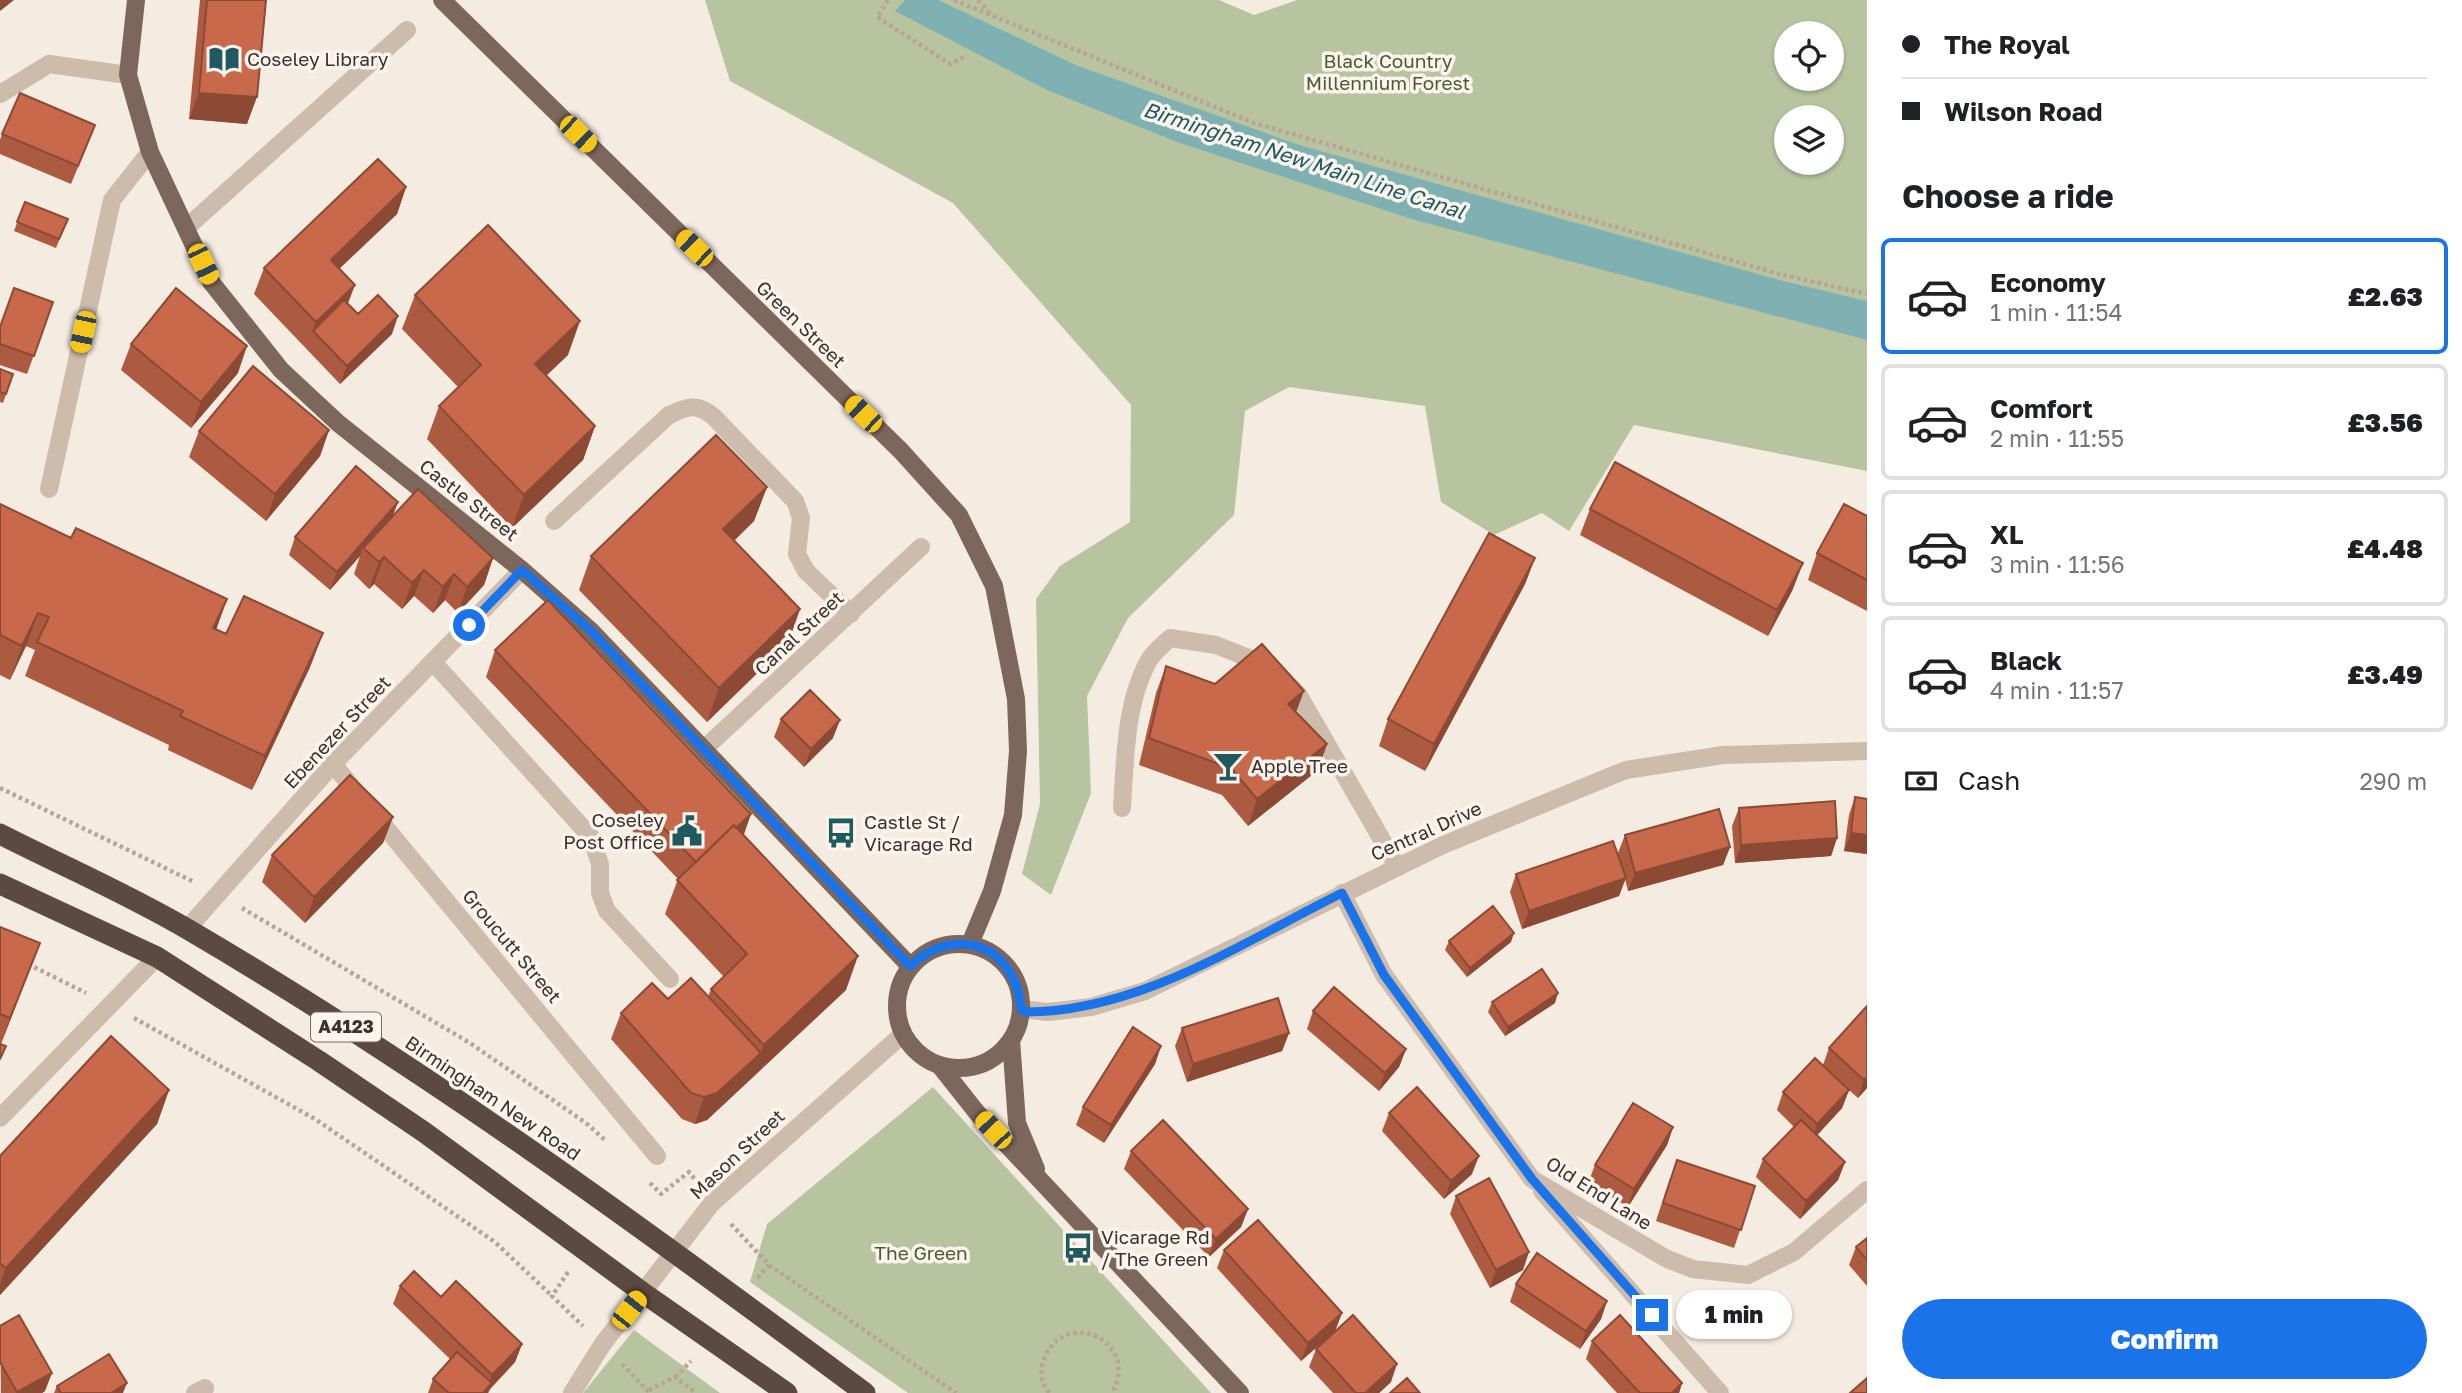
<!DOCTYPE html>
<meta charset="utf-8">
<style>
:root{--surface:#fff;--page:#f6f6f6;--text:#202124;--muted:#757577;--line:#e0e0e0;--accent:#1a73e8}
body{margin:0;font-family:"Golos Text",sans-serif;background:var(--page);color:var(--text);height:100vh;display:flex;flex-direction:column;font-size:26px;white-space:nowrap}
*{box-sizing:border-box;margin:0}
p{font-size:23px;color:var(--muted)}
.icon{flex:none;width:38px;height:38px;fill:none;stroke:currentColor;stroke-width:2;stroke-linecap:round;stroke-linejoin:round}
.map{position:relative;flex:1;overflow:hidden}
.panel{display:flex;flex-direction:column;background:var(--surface);width:595px}
.panel>*{flex:none}
.hud{display:grid;align-content:center;height:154px;padding:0 35px;background:var(--surface)}
.controls{position:absolute;left:1774px;top:21px;display:grid;gap:14px}
.controls a{display:grid;place-items:center;width:70px;height:70px;border-radius:50%;background:var(--surface);box-shadow:0 2px 5px #0004;font-size:35px}
.end{position:absolute;width:32px;height:32px;margin:-16px;border:9px solid #1a73e8;background:#fff;box-shadow:0 0 0 4px #fff}
.from{border-radius:50%}
.bubble{position:absolute;height:49px;border-radius:24px;background:var(--surface);box-shadow:0 2px 5px #0004;font-size:23px;font-weight:800;line-height:49px;text-align:center}
.car{position:absolute;width:21px;height:42px;margin:-21px -10px;border-radius:9px;box-shadow:0 0 5px 2px #0007;background:linear-gradient(#f5c518 24%,#345 0 40%,#f5c518 0 76%,#345 0 86%,#f5c518 0)}
.hud b{display:flex;align-items:center;gap:24px;height:66px;font-size:26px}
.hud b+b{border-top:2px solid var(--line)}
.hud i{width:18px;height:18px;background:var(--text)}
ul{padding:0;list-style:none}
li{display:flex;align-items:center;gap:21px;height:116px;margin:0 14px 10px;padding:0 21px;border:4px solid var(--line);border-radius:10px}
li div{flex:1}
li b{display:block;font-size:26px}
li em{font-style:normal;font-weight:800}
li.on{border-color:var(--accent)}
li>.icon{width:63px;height:63px;stroke-width:1.5}
h2{padding:0 35px;font-size:32px;line-height:84px}
.pay{display:flex;align-items:center;gap:18px;height:77px;padding:0 35px;font-size:26px}
.pay p{margin-inline-start:auto}
.primary-button{display:flex;gap:14px;margin-top:auto;padding:14px 35px}
.primary-button a{flex:1;height:80px;border-radius:42px;background:var(--accent);color:#fff;font-size:28px;font-weight:800;line-height:80px;text-align:center}
main{display:flex;flex:1;min-height:0}
.map>svg:first-child{display:block}
.green{fill:#b8c4a0;fill-rule:evenodd}
.water{fill:#7fb0b2}
.lines{fill:none;stroke-linecap:round;stroke-linejoin:round}
.path{stroke:#b9a596;stroke-width:4.5;stroke-dasharray:3.5 3.5;stroke-linecap:butt}
.minor{stroke:#cdbbac;stroke-width:18}
.major{stroke:#7d675c;stroke-width:18}
.highway{stroke:#5c4a42;stroke-width:21}
.wall{fill:#ac5a40}
.shaded-wall{fill:#8c4a34}
.building{fill:#c8694b;stroke:#8c4a34;stroke-width:2}
.route{stroke:#1a73e8;stroke-width:9}
.labels{text-anchor:middle;stroke-width:7;stroke-linejoin:round;paint-order:stroke}
.shield{fill:#fbf5ee;stroke:#756b66;stroke-width:2}
.shield-label{font-size:18px;font-weight:bold;fill:#3b302b}
.poi-label{font-size:19px;fill:#3b302b;stroke:#fbf5ee;text-anchor:start}
.park-label{font-size:19px;fill:#4a5a2e;stroke:#fbf5ee}
.street-label{font-size:19px;fill:#3b302b;stroke:#fbf5ee}
.water-label{font-size:21px;font-style:italic;fill:#1f5a5e;stroke:#fbf5ee}
</style>
<main>
<div class="map">
<svg width="1867" height="1393" viewBox="0 0 1867 1393">
<rect width="100%" height="100%" fill="#f4ebe1"/>
<path class="green" d="M705 0H1219L1254 15 1297 0H1867V471L1634 425 1569 531 1542 513 1494 535 1441 502 1425 406 1289 387 1245 411 1234 515 1128 618 1087 696 1091 793 1051 895 1022 874 1040 804 1036 599 1060 566 1130 522 1131 405 953 203 730 81ZM1787 33H1832V79H1787ZM1787 117H1832V163H1787Z
M933 1087 1211 1393H908L750 1282 767 1224Z
M634 1330 720 1393H583Z"/>
<path class="water" d="M905 0H938L1078 66 1299 145 1783 281 1867 301V340L1415 220 1180 143 1047 90 895 11Z"/>
<g class="lines">
<path class="path" d="M888 0 877 17 950 64 967 55
M954 0 1254 123 1779 274 1867 294
M978 0 990 13
M0 788 194 882
M242 908 470 1043 586 1123 605 1140
M28 964 86 993
M134 1018 315 1119 495 1242 552 1296
M650 1183 661 1194 689 1172 697 1182
M731 1224 769 1265 956 1393
M568 1272 552 1296 583 1326
M758 1278 769 1265
M622 1364 650 1393
M675 1377 691 1361
M649 1390 675 1377 696 1393
M1049 1393C1042 1384 1039 1373 1043 1362 1062 1304 1142 1341 1112 1393"/>
<path class="minor" d="M0 94 49 64 128 75
M186 228 407 30
M49 489 112 200 150 152
M554 521 669 415C688 406 697 403 714 417L795 501 801 518 797 554 806 571 851 614
M433 662 591 837 600 864V893L607 911 670 979
M705 748 921 547
M333 764 657 1156
M1122 808C1125 761 1125 704 1148 662 1152 653 1163 645 1170 638L1216 645 1271 667 1298 694 1397 866
M1342 893 1384 975 1532 1179 1667 1259 1693 1269 1748 1275 1794 1252 1867 1190
M187 929 333 764 522 570
M1021 1009 1048 1012 1091 1007 1145 991 1443 845 1626 770 1723 755 1867 751
M0 1118 157 957
M1542 1191 1720 1393
M195 1393 205 1388
M572 1393 602 1345 712 1203 903 1034"/>
<path class="major" d="M136 0 128 75 150 152 211 282 281 370 338 423 522 570 591 631 910 966
M442 0 901 451 959 515 994 586 1016 699 1018 751 1013 815 992 891 970 944
M897 1006a62 62 0 1 1 124 0a62 62 0 1 1-124 0Z
M1011 1040 1017 1123 1036 1169
M940 1066 978 1114 1240 1393"/>
<path class="highway" d="M0 834C63 866 128 894 189 930 425 1068 646 1230 865 1393
M0 884 157 957 319 1061 424 1132 642 1292 787 1393"/>
</g>
<path class="wall" d="M200 0H266L247 124 189 119Z
M2 134 88 143 71 184 0 154V140Z
M406 187 397 214 339 269 348 304 358 314 392 334 340 384 254 294 264 268Z
M25 202 68 219 56 248 14 231Z
M415 295 568 355 546 375 595 426 583 460 512 528 427 439 439 406 458 387 402 329Z
M53 302 27 374 0 365V327Z
M131 344 238 373 191 428 121 370Z
M0 369 13 374 3 403 0 402Z
M329 430 320 456 266 521 189 457 199 431Z
M767 487 754 521 734 541 800 609 788 643 707 722 579 590 591 556Z
M398 502 393 515 493 558 484 585 458 613 445 600 433 613 414 596 402 609 374 584 369 589 354 574 360 556 330 590 289 555 295 537Z
M0 504 71 538 227 599 216 629 226 634 323 633 310 667 252 790 168 750 169 745 25 676 35 650 26 646 10 680 0 675Z
M1590 509 1793 589 1768 636 1580 535Z
M1867 516V611L1808 580 1817 553Z
M1535 558 1525 584 1425 771 1379 746 1388 719Z
M495 650 743 835 846 990 707 1120 695 1124 682 1119 611 1039 621 1013 668 999 708 997 711 989 724 977 665 914 678 879 486 677Z
M1166 666 1296 712 1327 744 1318 770 1248 826 1222 795 1139 765 1156 693Z
M781 719 833 738 804 767 774 737Z
M1855 797 1867 799V854L1844 851 1849 815Z
M1739 808 1837 838 1831 856 1735 863 1732 826Z
M393 817 383 843 305 923 262 882 272 855Z
M1625 835 1730 847 1723 865 1628 891 1625 879 1619 896 1522 929 1510 892 1516 874 1621 865 1618 853Z
M0 927 30 969 1 1044 6 1046 0 1061Z
M1449 941 1511 942 1467 977 1445 950Z
M1492 1002 1555 1003 1505 1036 1488 1012Z
M1867 1006V1088L1858 1098 1849 1090 1842 1108 1817 1135 1845 1162 1838 1180 1800 1219 1756 1177 1763 1159 1794 1127 1777 1110 1783 1092 1823 1065 1829 1048Z
M1313 1011 1406 1049 1399 1067 1379 1091 1307 1029Z
M1182 1028 1289 1033 1282 1051 1187 1082 1175 1046Z
M1161 1046 1155 1064 1104 1143 1076 1125 1083 1107Z
M169 1090 157 1124 0 1295V1156Z
M1389 1113 1472 1174 1444 1199 1382 1131Z
M1673 1127 1667 1145 1628 1207 1588 1183 1595 1165Z
M1131 1151 1248 1209 1241 1227 1209 1257 1124 1169Z
M1670 1178 1755 1186 1734 1248 1656 1221Z
M1456 1196 1523 1270 1490 1288 1450 1214Z
M1867 1238V1286L1849 1265 1856 1247Z
M1224 1250 1342 1313 1335 1331 1301 1361 1217 1268Z
M1516 1284 1607 1301 1601 1319 1580 1349 1510 1302Z
M400 1286 441 1297 522 1344 515 1362 490 1389 488 1393H428L433 1379 451 1360 393 1304Z
M0 1326 45 1391 42 1393H1Z
M1592 1341 1682 1383 1679 1393H1617L1586 1359Z
M1316 1349 1391 1382 1379 1393H1333L1309 1367Z
M57 1386 123 1393H54Z"/>
<path class="shaded-wall" d="M0 0H14L0 11Z
M199 93 257 97 247 124 189 119Z
M406 187 397 214 321 286 331 260Z
M355 285 345 311 313 331 316 322Z
M398 316 392 334 340 384 347 366Z
M580 321 568 355 523 398 535 364Z
M247 346 238 373 191 428 201 402Z
M595 426 583 460 512 528 524 495Z
M329 430 320 456 266 521 275 494Z
M767 487 754 521 711 563 723 529Z
M398 502 391 520 363 548 360 556 330 590 337 572Z
M384 557 374 584 369 589 379 562Z
M493 558 484 585 458 613 467 587Z
M1535 558 1525 584 1425 771 1434 744Z
M1803 563 1793 589 1768 636 1777 610Z
M424 570 414 596 402 609 412 583Z
M454 574 445 600 433 613 443 587Z
M227 599 215 633 213 628Z
M800 609 788 643 707 722 719 688Z
M38 613 26 646 10 680 22 646Z
M323 633 310 667 252 790 265 756Z
M1304 691 1294 718 1288 704Z
M840 720 833 738 804 767 811 749Z
M1327 744 1318 770 1248 826 1257 799Z
M751 814 742 840 698 864Z
M393 817 383 843 305 923 314 897Z
M1851 833 1867 835V854L1844 851Z
M1837 838 1831 856 1735 863 1741 845Z
M1730 847 1723 865 1628 891 1635 873Z
M1626 878 1619 896 1522 929 1529 911Z
M1514 933 1511 942 1467 977 1470 968Z
M40 943 30 969 1 1044 10 1018Z
M858 956 846 990 707 1120 695 1124 704 1097 761 1053 764 1045Z
M1558 993 1555 1003 1505 1036 1508 1027Z
M1289 1033 1282 1051 1187 1082 1193 1064Z
M1161 1046 1155 1064 1104 1143 1111 1125Z
M1406 1049 1399 1067 1379 1091 1385 1073Z
M1867 1077V1088L1858 1098 1864 1080Z
M169 1090 157 1124 0 1295V1284L6 1268Z
M1849 1090 1842 1108 1811 1142 1817 1124Z
M1673 1127 1667 1145 1628 1207 1634 1189Z
M1479 1156 1472 1174 1444 1199 1451 1181Z
M1845 1162 1838 1180 1800 1219 1806 1201Z
M1248 1209 1241 1227 1209 1257 1216 1239Z
M1529 1252 1523 1270 1490 1288 1496 1270Z
M1607 1301 1601 1319 1580 1349 1586 1331Z
M1342 1313 1335 1331 1301 1361 1308 1343Z
M522 1344 515 1362 490 1389 488 1393H483L488 1387 492 1375Z
M1397 1364 1391 1382 1379 1393H1365Z
M52 1373 45 1391 42 1393H17Z
M127 1383 123 1393H111Z
M1682 1383 1679 1393H1672Z"/>
<path class="building" d="M207 0H266L257 97 199 93Z
M20 93 95 125 78 166 2 134Z
M378 159 406 187 331 260 355 285 316 322 264 268Z
M25 202 68 219 59 239 17 222Z
M488 225 580 321 535 364 595 426 524 495 439 406 481 365 415 295Z
M14 288 53 302 34 356 0 344V327Z
M176 288 247 346 201 402 131 344Z
M378 295 398 316 347 366 313 331 344 300 358 314Z
M253 366 329 430 275 494 199 431Z
M0 369 13 374 6 394 0 392Z
M716 435 767 487 723 529 800 609 719 688 591 556Z
M1615 462 1803 563 1777 610 1590 509Z
M356 466 398 502 337 572 295 537Z
M418 489 493 558 467 587 454 574 443 587 424 570 412 583 384 557 379 562 363 548Z
M0 504 71 538 76 528 227 599 213 628 226 634 244 596 323 633 265 756 180 716 183 711 37 642 49 617 38 613 22 646 0 635Z
M1844 504 1867 516V580L1817 553Z
M1489 533 1535 558 1434 744 1388 719Z
M548 600 751 814 736 828 734 825 696 862 495 650Z
M1262 644 1304 691 1288 704 1327 744 1257 799 1232 769 1149 738 1166 666 1215 684Z
M810 690 840 720 811 749 781 719Z
M350 775 393 817 314 897 272 855Z
M1855 797 1867 799V835L1851 833Z
M1835 801 1837 838 1741 845 1739 808Z
M1719 809 1730 847 1635 873 1625 835Z
M734 825 858 956 764 1045 711 989 747 954 677 880Z
M1613 841 1626 878 1529 911 1516 874Z
M1493 906 1514 933 1470 968 1449 941Z
M0 927 40 943 10 1018 0 1014Z
M1542 969 1558 993 1508 1027 1492 1002Z
M691 978 761 1053 717 1093 704 1097 691 1093 621 1013 652 983 668 999Z
M1334 987 1406 1049 1385 1073 1313 1011Z
M1278 998 1289 1033 1193 1064 1182 1028Z
M1867 1006V1077L1864 1080 1829 1048Z
M1133 1027 1161 1046 1111 1125 1083 1107Z
M111 1036 169 1090 6 1268 0 1263V1156Z
M0 1044 6 1046 0 1059Z
M1815 1058 1849 1090 1817 1124 1783 1092Z
M1417 1087 1479 1156 1451 1181 1389 1113Z
M1633 1103 1673 1127 1634 1189 1595 1165Z
M1163 1120 1248 1209 1216 1239 1131 1151Z
M1801 1120 1845 1162 1806 1201 1763 1159Z
M1677 1160 1755 1186 1741 1230 1663 1203Z
M1489 1178 1529 1252 1496 1270 1456 1196Z
M1258 1220 1342 1313 1308 1343 1224 1250Z
M1867 1238V1260L1856 1247Z
M1537 1253 1607 1301 1586 1331 1516 1284Z
M414 1271 441 1297 456 1281 522 1344 492 1375 400 1286Z
M19 1315 52 1373 17 1392 0 1362V1326Z
M1353 1315 1397 1364 1365 1393H1356L1316 1349Z
M1620 1315 1682 1383 1672 1393H1640L1592 1341Z
M457 1352 492 1383 483 1393H449L433 1379Z
M109 1354 127 1383 111 1393H61L57 1386Z
M1407 1378 1420 1393H1390Z
M1867 1378V1393H1850Z"/>
<g class="lines">
<path class="route" d="M469 625 522 570 591 631 910 966C957 923 1016 946 1021 1009L1026 1012C1139 1012 1243 942 1342 893L1384 975 1532 1179 1652 1315"/>
</g>
<defs>
<g id="library-bare" transform="scale(2.415)"><path d="M-6-4Q-3-5.5-.7-3.5V5Q-3 3-6 4ZM6-4Q3-5.5 .7-3.5V5Q3 3 6 4Z" fill="#1f5a5e" stroke="#fbf5ee" stroke-width="2.5" paint-order="stroke"/></g>
<g id="bar-bare" transform="scale(2.415)"><path d="M-6-5H6L.8 .8V4.5H3.5V6h-7V4.5H-.8V.8Z" fill="#1f5a5e" stroke="#fbf5ee" stroke-width="2.5" paint-order="stroke"/></g>
<g id="civic-bare" transform="scale(2.415)"><path d="M-.6-6.5H3V-4.5H.6V-3L4-1V1h2V6H-6V1h2V-1L-.6-3ZM-1.2 2.5V6h2.4V2.5Z" fill="#1f5a5e" stroke="#fbf5ee" stroke-width="2.5" paint-order="stroke"/></g>
<g id="bus-bare" transform="scale(2.415)"><path d="M-5-6H5V4H4V6H2V4H-2V6H-4V4H-5ZM-3.5-4V0h7V-4ZM-3.5 1.2v1.5H-2V1.2ZM2 1.2v1.5H3.5V1.2Z" fill="#1f5a5e" stroke="#fbf5ee" stroke-width="2.5" paint-order="stroke"/></g>
</defs>
<g fill-rule="evenodd">
<use href="#library-bare" x="224" y="59"/>
<use href="#bar-bare" x="1228" y="766"/>
<use href="#civic-bare" x="687" y="831"/>
<use href="#bus-bare" x="841" y="833"/>
<use href="#bus-bare" x="1078" y="1248"/>
</g>
<g class="labels">
<rect class="shield" x="311" y="1012.5" width="70" height="29" rx="5"/>
<g class="shield-label">
<text x="346" y="1033">A4123</text>
</g>
<g class="poi-label">
<text x="247" y="66">Coseley Library</text>
<text x="1251" y="773">Apple Tree</text>
<text x="664" y="827" text-anchor="end">Coseley<tspan x="664" dy="22">Post Office</tspan></text>
<text x="864" y="829">Castle St /<tspan x="864" dy="22">Vicarage Rd</tspan></text>
<text x="1101" y="1244">Vicarage Rd<tspan x="1101" dy="22">/ The Green</tspan></text>
</g>
<g class="park-label">
<text x="1388" y="68">Black Country<tspan x="1388" dy="22">Millennium Forest</tspan></text>
<text x="921" y="1260">The Green</text>
</g>
<g class="street-label">
<text transform="translate(801 324) rotate(44)" y="7">Green Street</text>
<text transform="translate(469 500) rotate(38)" y="7">Castle Street</text>
<text transform="translate(799 633) rotate(-43)" y="7">Canal Street</text>
<text transform="translate(337 732) rotate(-47)" y="7">Ebenezer Street</text>
<text transform="translate(1426 831) rotate(-24)" y="7">Central Drive</text>
<text transform="translate(512 946) rotate(50)" y="7">Groucutt Street</text>
<text transform="translate(493 1098) rotate(34)" y="7">Birmingham New Road</text>
<text transform="translate(737 1154) rotate(-43)" y="7">Mason Street</text>
<text transform="translate(1599 1193) rotate(32)" y="7">Old End Lane</text>
</g>
<g class="water-label">
<text transform="translate(1304 161) rotate(18)" y="7">Birmingham New Main Line Canal</text>
</g>
</g>
</svg>
<div class="controls">
<a><svg class="icon" aria-label="locate" viewBox="0 0 24 24"><circle cx="12" cy="12" r="6"/><path d="M12 2v4M12 18v4M2 12h4M18 12h4"/></svg></a>
<a><svg class="icon" aria-label="layers" viewBox="0 0 24 24"><path d="M12 4l9 5-9 5-9-5zM3 14l9 5 9-5"/></svg></a>
</div>
<i class="end from" style="left:469px;top:625px"></i>
<i class="end" style="left:1652px;top:1315px"></i>
<div class="bubble" style="left:1676px;top:1290px;width:116px">1 min</div>
<i class="car" style="left:578px;top:134px;rotate:134deg"></i>
<i class="car" style="left:694px;top:248px;rotate:314deg"></i>
<i class="car" style="left:203px;top:264px;rotate:155deg"></i>
<i class="car" style="left:83px;top:332px;rotate:192deg"></i>
<i class="car" style="left:863px;top:414px;rotate:314deg"></i>
<i class="car" style="left:993px;top:1130px;rotate:317deg"></i>
<i class="car" style="left:629px;top:1310px;rotate:38deg"></i>
</div>
<section class="panel">
<div class="hud">
<b><i class="from"></i>The Royal</b>
<b><i></i>Wilson Road</b>
</div>
<h2>Choose a ride</h2>
<ul>
<li class="on"><svg class="icon" aria-label="car" viewBox="0 0 24 24"><path d="M5 17H2v-5l4-1 3-4h7l3 4 3 1v5h-3M9 17h6M6 11h13"/><circle cx="7" cy="17" r="2"/><circle cx="17" cy="17" r="2"/></svg><div><b>Economy</b><p>1 min · 11:54</p></div><em>£2.63</em></li>
<li><svg class="icon" aria-label="car" viewBox="0 0 24 24"><path d="M5 17H2v-5l4-1 3-4h7l3 4 3 1v5h-3M9 17h6M6 11h13"/><circle cx="7" cy="17" r="2"/><circle cx="17" cy="17" r="2"/></svg><div><b>Comfort</b><p>2 min · 11:55</p></div><em>£3.56</em></li>
<li><svg class="icon" aria-label="car" viewBox="0 0 24 24"><path d="M5 17H2v-5l4-1 3-4h7l3 4 3 1v5h-3M9 17h6M6 11h13"/><circle cx="7" cy="17" r="2"/><circle cx="17" cy="17" r="2"/></svg><div><b>XL</b><p>3 min · 11:56</p></div><em>£4.48</em></li>
<li><svg class="icon" aria-label="car" viewBox="0 0 24 24"><path d="M5 17H2v-5l4-1 3-4h7l3 4 3 1v5h-3M9 17h6M6 11h13"/><circle cx="7" cy="17" r="2"/><circle cx="17" cy="17" r="2"/></svg><div><b>Black</b><p>4 min · 11:57</p></div><em>£3.49</em></li>
</ul>
<div class="pay"><svg class="icon" aria-label="cash" viewBox="0 0 24 24"><path d="M3 7h18v10H3z"/><circle cx="12" cy="12" r="2"/></svg>Cash<p>290 m</p></div>
<div class="primary-button"><a>Confirm</a></div>
</section>
</main>
